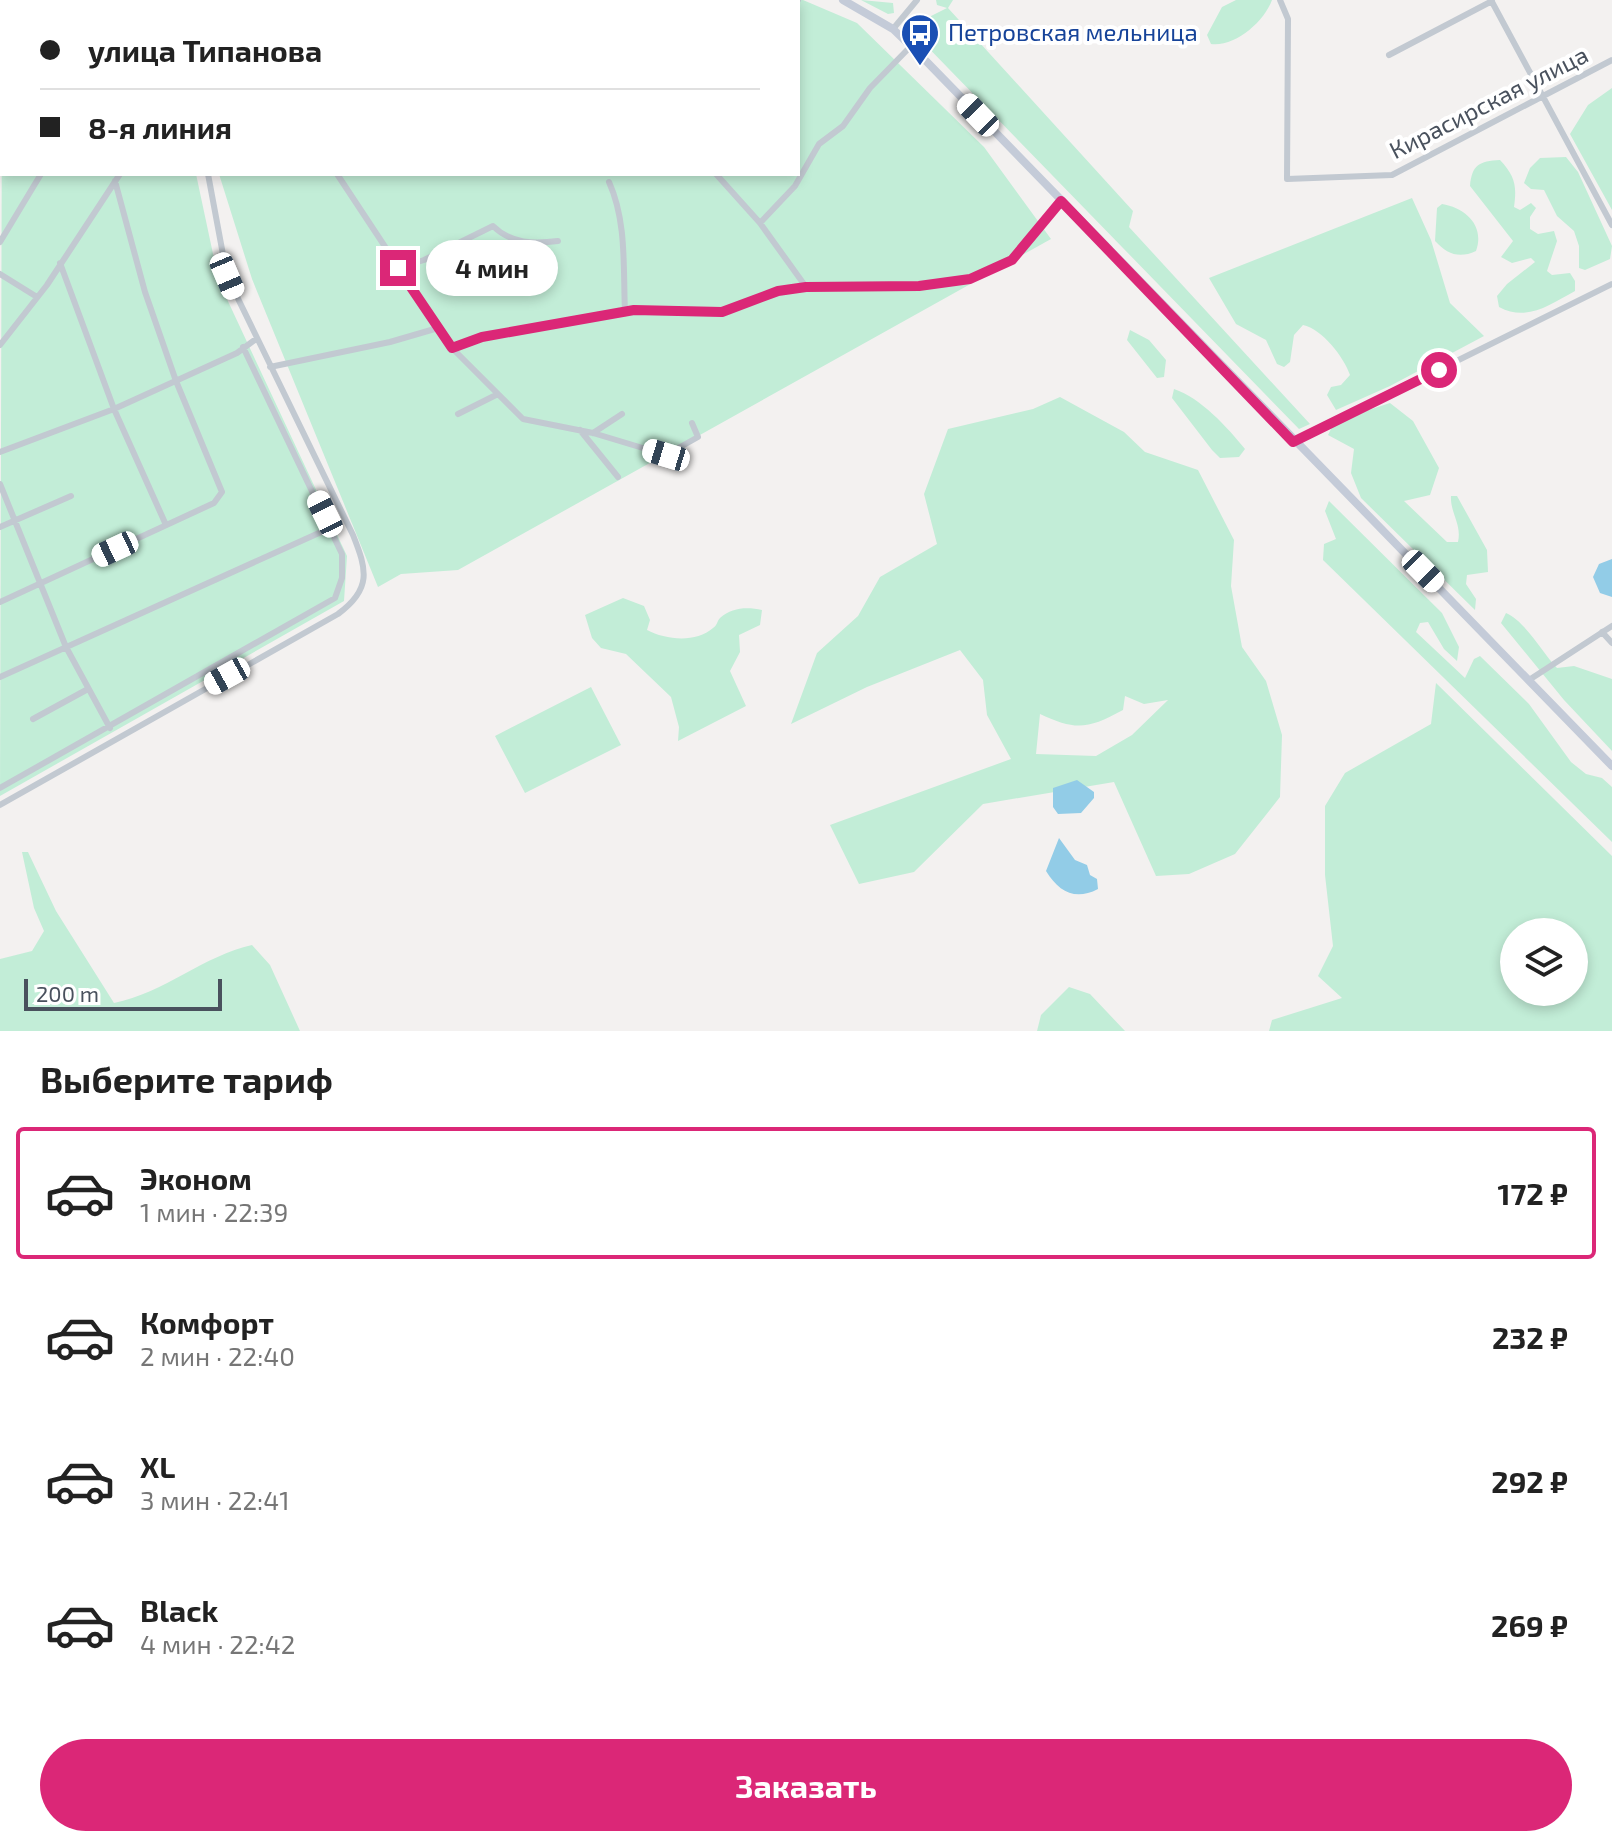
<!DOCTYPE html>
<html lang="ru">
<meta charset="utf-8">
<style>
:root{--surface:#fff;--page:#f6f6f6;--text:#222;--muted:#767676;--line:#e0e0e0;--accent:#db2777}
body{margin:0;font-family:"Exo 2",sans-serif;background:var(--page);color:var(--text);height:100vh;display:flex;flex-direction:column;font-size:30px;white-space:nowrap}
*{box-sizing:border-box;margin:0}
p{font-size:26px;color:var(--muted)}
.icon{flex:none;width:44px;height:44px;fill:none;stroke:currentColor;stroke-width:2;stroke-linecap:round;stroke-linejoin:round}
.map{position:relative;height:1031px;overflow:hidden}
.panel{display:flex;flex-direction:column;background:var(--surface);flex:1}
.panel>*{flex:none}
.guide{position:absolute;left:0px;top:0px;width:800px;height:176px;box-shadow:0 4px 12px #0003;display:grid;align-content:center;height:176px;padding:0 40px;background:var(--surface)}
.controls{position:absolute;left:1500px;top:918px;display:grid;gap:16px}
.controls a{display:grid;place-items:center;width:88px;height:88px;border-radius:50%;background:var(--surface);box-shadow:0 4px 12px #0003;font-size:40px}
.scale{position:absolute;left:24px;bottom:20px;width:198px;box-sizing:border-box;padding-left:8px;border:4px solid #49515d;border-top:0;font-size:22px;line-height:28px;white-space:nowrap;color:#49515d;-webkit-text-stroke:6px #fff;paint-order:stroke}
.end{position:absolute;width:36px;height:36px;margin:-18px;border:10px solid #db2777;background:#fff;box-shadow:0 0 0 4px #fff}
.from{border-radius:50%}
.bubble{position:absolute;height:56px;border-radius:28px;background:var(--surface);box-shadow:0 4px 12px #0003;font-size:26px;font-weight:700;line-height:56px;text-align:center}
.car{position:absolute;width:24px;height:48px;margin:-24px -12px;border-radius:10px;box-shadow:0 0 6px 2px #0007;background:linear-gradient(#fff 24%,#345 0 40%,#fff 0 76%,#345 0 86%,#fff 0)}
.guide b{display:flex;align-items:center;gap:28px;height:76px;font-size:30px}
.guide b+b{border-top:2px solid var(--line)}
.guide i{width:20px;height:20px;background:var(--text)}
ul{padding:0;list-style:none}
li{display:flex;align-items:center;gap:24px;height:132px;margin:0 16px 12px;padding:0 24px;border:4px solid transparent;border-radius:8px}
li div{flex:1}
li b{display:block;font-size:30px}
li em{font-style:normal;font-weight:700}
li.selected{border-color:var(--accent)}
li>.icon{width:72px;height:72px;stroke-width:1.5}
h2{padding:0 40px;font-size:36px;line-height:96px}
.primary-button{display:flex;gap:16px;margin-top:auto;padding:16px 40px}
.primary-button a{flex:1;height:92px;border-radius:48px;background:var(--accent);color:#fff;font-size:32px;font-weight:700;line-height:92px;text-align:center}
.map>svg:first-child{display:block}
.green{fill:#c2edd7;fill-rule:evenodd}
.water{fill:#92cce7}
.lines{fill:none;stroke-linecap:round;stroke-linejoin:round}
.street{stroke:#c2c9d1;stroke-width:6}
.secondary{stroke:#c4cbd8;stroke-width:8}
.route{stroke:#db2777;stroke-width:10}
.labels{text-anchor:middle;stroke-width:8;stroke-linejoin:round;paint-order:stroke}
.transit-label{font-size:24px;fill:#164399;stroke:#fff;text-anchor:start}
.street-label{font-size:24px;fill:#49515d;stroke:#fff}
</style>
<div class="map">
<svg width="1612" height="1031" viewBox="0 0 1612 1031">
<rect width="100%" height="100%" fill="#f3f1f0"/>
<path class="green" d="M179 0H803L857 23 984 147 1051 239 458 570 401 574 378 587 252 279 219 174H798V2Z
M861 0 893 3 894 13 888 14Z
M936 0H953L948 8 1133 211 1129 227 1310 424 1299 429 913 32 923 20 947 8 937 5Z
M1236 0H1272C1264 22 1235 47 1211 44L1207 35 1222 7Z
M2 75V174H196L219 282 347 556 344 601 0 796Z
M1612 88V210L1570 134 1588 105Z
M1566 157 1578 172 1612 246 1610 259 1585 270 1579 268V246L1574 231 1557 216 1544 190 1531 189 1524 183 1530 168 1540 158Z
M1500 160C1515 176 1517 186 1514 207L1520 210 1531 203 1536 208 1530 217V229L1538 234 1554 231 1557 241 1547 271 1552 275 1570 273 1575 281V291C1549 305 1527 322 1499 307L1497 296 1507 284 1535 262 1531 258 1512 263 1501 257 1513 241 1470 186C1472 165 1479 161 1500 160Z
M1412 198 1431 240 1450 303 1484 336 1390 386 1336 410 1327 395 1331 387 1341 385 1350 375C1344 357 1322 329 1303 325L1294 335 1290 362 1284 367 1277 364 1266 340 1236 324 1209 278Z
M1442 204C1466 208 1485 226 1476 251 1459 259 1447 254 1435 241L1437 208Z
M1130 330 1149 340 1166 360 1164 377 1157 378 1127 340Z
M1174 389C1201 398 1227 427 1245 449L1239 457 1220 458 1212 450 1172 398Z
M1060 397 1124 432 1145 452 1198 470 1234 540 1231 586 1242 647 1266 681 1282 735 1280 797 1235 854 1189 874 1156 876 1114 782 983 804 914 872 859 884 830 825 1011 759 987 715 983 680 960 650 867 687 791 724 817 653 858 616 880 577 937 544 924 494 948 429 1033 409ZM1125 696 1144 704 1168 700 1132 735 1096 756 1036 754 1040 714C1076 731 1088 729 1123 710Z
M1390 403 1413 421 1439 468 1430 495 1404 501 1447 542H1458C1462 524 1450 513 1451 496H1457L1487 550 1488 572 1467 575 1466 584 1476 599 1475 610 1361 498 1351 473 1354 449 1328 435 1335 421Z
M1329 501 1442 613 1459 647 1457 661 1444 649 1428 622 1420 623 1416 632 1465 678 1474 659 1480 656 1529 704 1571 762 1586 774 1602 778 1612 787V842L1323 560 1324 544 1336 539 1325 511Z
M623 598 644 606 650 620 647 630C666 640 696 643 713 628 717 626 717 621 720 618 732 607 748 607 762 610L760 625 739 635 740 652 730 671 746 706 678 741 679 727 671 697 626 654 601 648 592 638 585 615Z
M1506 613C1525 621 1542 652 1557 668L1574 666 1612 679V751L1564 700 1501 623Z
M1436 683 1612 856V1031H1269L1272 1020 1342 998 1318 976 1333 946 1325 875V806L1345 773 1431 724ZM1514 932H1574V992H1514Z
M591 687 621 745 525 793 495 736Z
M22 852H28L56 911 114 1003C164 993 205 955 252 945L270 965 300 1031H0V959L32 951 44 931 34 908Z
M1069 987 1090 994 1125 1031H1037L1041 1015Z"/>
<path class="water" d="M1612 559V597L1600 593 1593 577 1599 564Z
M1077 780 1094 792V798L1081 813 1058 814 1053 807V788Z
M1059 838 1075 860 1087 865 1090 875 1097 879 1098 889C1075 901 1059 892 1046 871Z"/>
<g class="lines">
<path class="street" d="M177 0 178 2
M220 0 221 2
M404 0 405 2
M528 0 530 2
M1280 0 1288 19 1287 179 1392 175 1612 60
M1491 0 1612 225
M71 2 73 0
M148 2 149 0
M677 2V0
M797 2 798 0
M893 29 917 0
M1389 55 1492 1
M0 75 2 72
M0 142 2 143
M337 174 452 348 482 337 634 310 722 312 778 291 806 287 919 286 970 279 1012 260 1061 201
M716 174 760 223 806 287
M609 182C627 222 623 268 625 312
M760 223 795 186 819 144 843 126 870 88 911 46
M0 242 41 174
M60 263 114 409 166 525
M398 268 424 260 493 226C511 244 534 244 558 241
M0 274 37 297
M0 345 47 285 120 174
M452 348 523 419 593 433 666 455 698 437 692 423
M270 367 390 342 438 328
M458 414 498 394
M580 430 618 477
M593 433 622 414
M1293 442 1612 284
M0 452 114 409 237 353 256 339
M0 484 66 647 110 728
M0 527 71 496
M0 602 214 503 222 492 176 381 145 292 115 181
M1602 632 1612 643
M0 677 330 528
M1529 680 1612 626
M33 719 88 689
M0 788 335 598 342 578V554L243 347
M0 805 338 614C372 589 367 570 353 535L227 276 208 174"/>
<path class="secondary" d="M843 0 893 29 926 61 1612 766"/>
</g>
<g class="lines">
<path class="route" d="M398 268 452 348 482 337 634 310 722 312 778 291 806 287 919 286 970 279 1012 260 1061 201 1293 442 1439 370"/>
</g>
<defs>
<g id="bus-pin" transform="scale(2)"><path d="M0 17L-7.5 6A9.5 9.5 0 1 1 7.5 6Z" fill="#1a4fb4" stroke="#fff"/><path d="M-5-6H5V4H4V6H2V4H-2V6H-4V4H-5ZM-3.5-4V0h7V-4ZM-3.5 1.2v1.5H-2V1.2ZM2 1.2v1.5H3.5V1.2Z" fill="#fff"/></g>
</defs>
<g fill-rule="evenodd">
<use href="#bus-pin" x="920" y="33"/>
</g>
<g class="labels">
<g class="transit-label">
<text x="948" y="41">Петровская мельница</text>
</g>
<g class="street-label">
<text transform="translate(1489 103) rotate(-27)" y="8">Кирасирская улица</text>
</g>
</g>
</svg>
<div class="controls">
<a><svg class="icon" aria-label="layers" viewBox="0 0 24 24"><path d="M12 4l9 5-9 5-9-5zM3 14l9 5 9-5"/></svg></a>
</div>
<div class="scale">200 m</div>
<i class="end from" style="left:1439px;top:370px"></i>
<i class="end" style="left:398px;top:268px"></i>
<div class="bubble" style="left:426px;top:240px;width:132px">4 мин</div>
<i class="car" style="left:978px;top:115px;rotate:316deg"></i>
<i class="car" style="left:227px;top:276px;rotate:157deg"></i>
<i class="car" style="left:666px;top:455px;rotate:287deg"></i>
<i class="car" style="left:325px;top:514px;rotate:334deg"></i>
<i class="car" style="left:115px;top:549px;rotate:245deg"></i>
<i class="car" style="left:1423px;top:571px;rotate:135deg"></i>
<i class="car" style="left:227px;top:676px;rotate:241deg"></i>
<div class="guide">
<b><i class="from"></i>улица Типанова</b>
<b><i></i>8-я линия</b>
</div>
</div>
<section class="panel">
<h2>Выберите тариф</h2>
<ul>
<li class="selected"><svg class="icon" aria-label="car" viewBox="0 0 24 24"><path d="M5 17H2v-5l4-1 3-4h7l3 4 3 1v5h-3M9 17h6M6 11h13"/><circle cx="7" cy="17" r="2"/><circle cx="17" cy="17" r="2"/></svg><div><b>Эконом</b><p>1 мин · 22:39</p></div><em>172 ₽</em></li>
<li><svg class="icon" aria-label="car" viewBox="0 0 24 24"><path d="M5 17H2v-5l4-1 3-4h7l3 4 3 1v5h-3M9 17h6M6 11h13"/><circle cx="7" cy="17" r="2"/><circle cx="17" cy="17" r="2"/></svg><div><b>Комфорт</b><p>2 мин · 22:40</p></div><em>232 ₽</em></li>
<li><svg class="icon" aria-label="car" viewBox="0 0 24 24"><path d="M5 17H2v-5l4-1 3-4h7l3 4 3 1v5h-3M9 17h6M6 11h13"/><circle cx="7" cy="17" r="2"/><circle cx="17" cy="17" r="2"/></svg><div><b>XL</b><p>3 мин · 22:41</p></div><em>292 ₽</em></li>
<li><svg class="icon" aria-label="car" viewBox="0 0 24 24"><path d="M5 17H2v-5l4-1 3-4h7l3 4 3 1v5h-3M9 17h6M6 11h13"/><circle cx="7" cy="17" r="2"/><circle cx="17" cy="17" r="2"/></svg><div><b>Black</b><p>4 мин · 22:42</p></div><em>269 ₽</em></li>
</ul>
<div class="primary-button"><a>Заказать</a></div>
</section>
